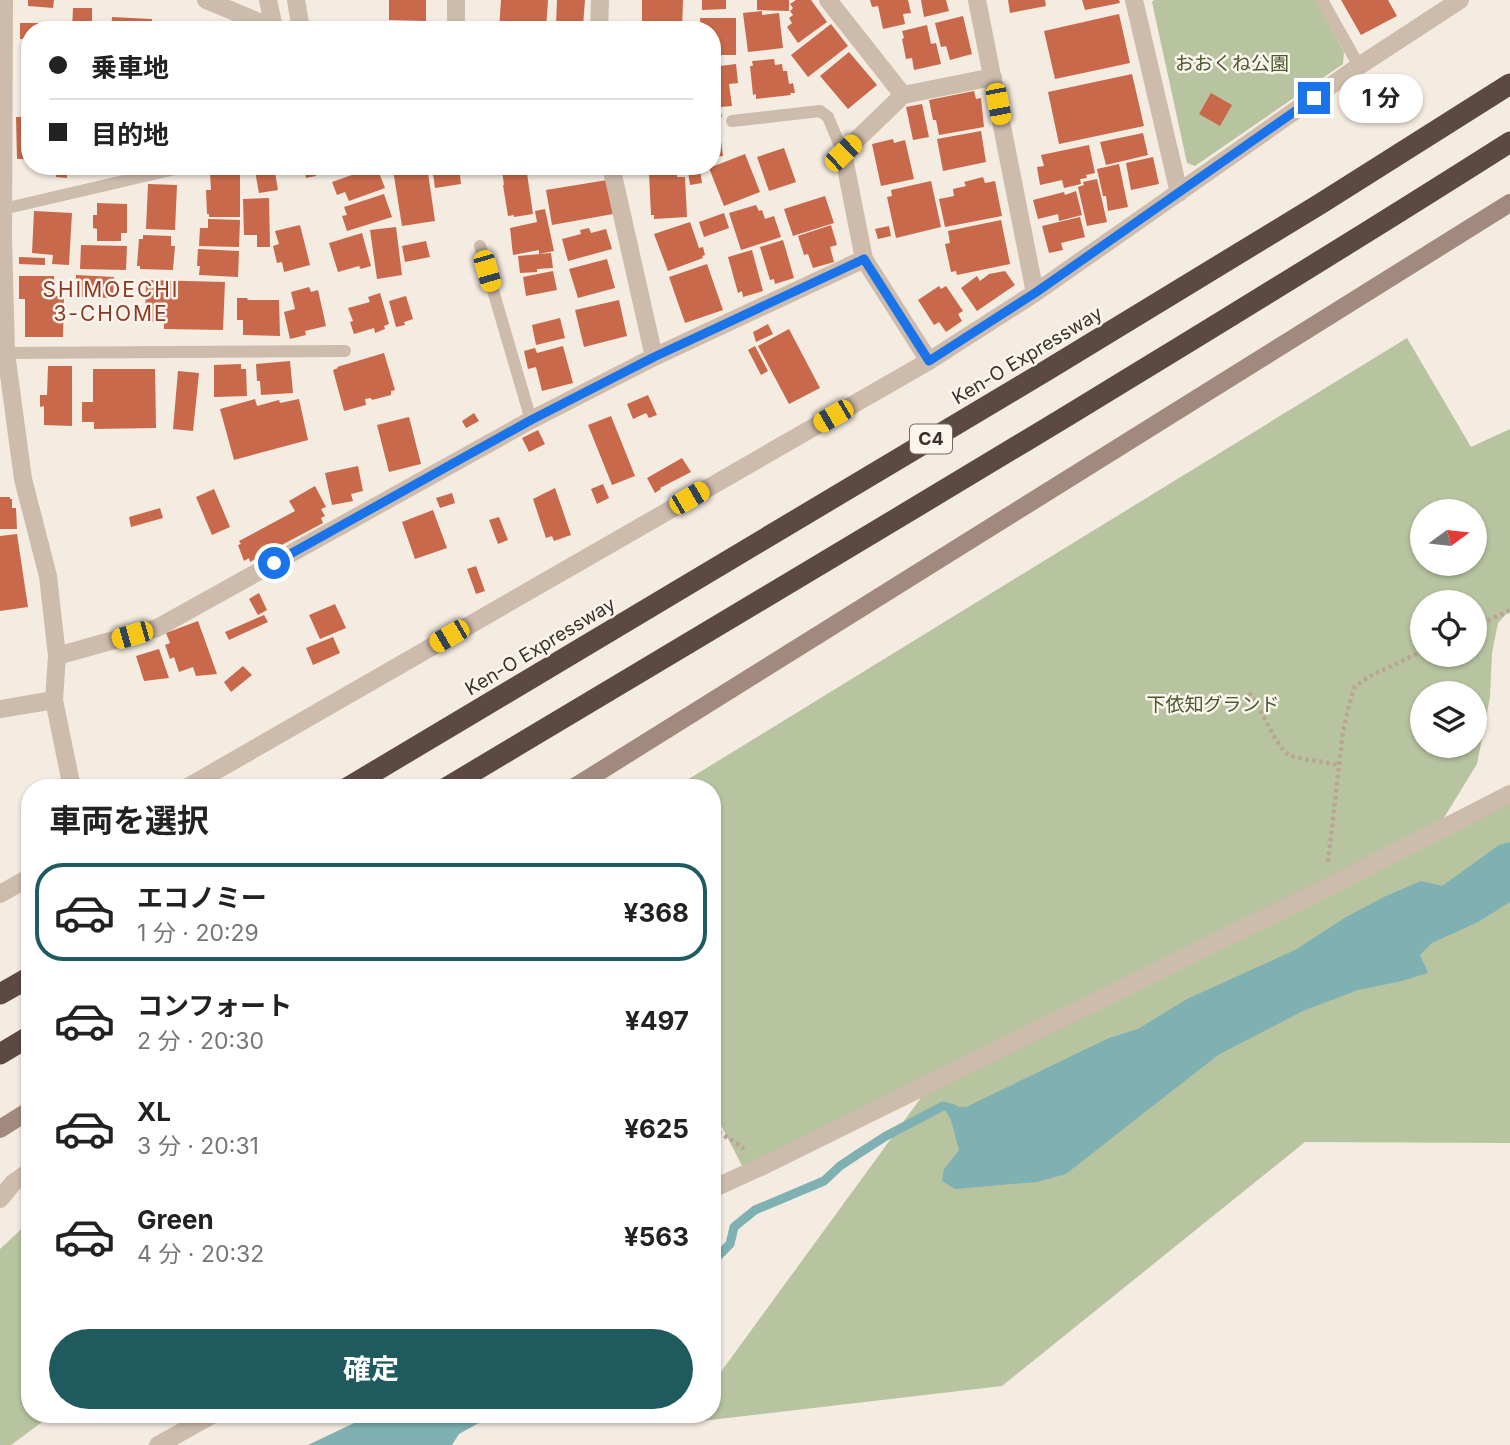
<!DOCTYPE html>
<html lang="ja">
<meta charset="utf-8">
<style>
:root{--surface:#fff;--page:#f6f6f6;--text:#222;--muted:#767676;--line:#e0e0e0;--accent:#1f5a5e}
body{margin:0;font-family:Inter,"Noto Sans JP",sans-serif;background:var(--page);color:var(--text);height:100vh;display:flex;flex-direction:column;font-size:26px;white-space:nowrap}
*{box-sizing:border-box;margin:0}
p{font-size:23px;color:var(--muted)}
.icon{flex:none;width:38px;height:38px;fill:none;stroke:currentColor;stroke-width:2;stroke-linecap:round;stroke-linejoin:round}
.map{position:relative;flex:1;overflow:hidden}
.sheet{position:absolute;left:21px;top:779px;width:700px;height:644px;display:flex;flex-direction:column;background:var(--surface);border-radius:28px;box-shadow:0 2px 5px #0004}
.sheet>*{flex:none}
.banner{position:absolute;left:21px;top:21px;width:700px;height:154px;border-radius:28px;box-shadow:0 2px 5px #0004;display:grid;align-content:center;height:154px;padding:0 28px;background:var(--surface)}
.needle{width:46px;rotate:75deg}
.fabs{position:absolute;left:1410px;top:499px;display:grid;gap:14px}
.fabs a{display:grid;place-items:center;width:77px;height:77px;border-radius:50%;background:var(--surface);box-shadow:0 2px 5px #0004;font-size:35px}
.end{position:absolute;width:32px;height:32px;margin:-16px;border:9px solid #1a73e8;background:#fff;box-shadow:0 0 0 4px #fff}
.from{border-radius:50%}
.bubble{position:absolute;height:49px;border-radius:24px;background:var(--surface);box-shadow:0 2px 5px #0004;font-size:23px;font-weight:700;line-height:49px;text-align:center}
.car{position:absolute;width:21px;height:42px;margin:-21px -10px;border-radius:9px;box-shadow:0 0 5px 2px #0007;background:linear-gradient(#f5c518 24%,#345 0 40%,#f5c518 0 76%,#345 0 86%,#f5c518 0)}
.banner b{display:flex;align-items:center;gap:24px;height:66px;font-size:26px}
.banner b+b{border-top:2px solid var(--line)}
.banner i{width:18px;height:18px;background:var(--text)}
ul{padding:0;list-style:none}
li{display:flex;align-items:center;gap:21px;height:98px;margin:0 14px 10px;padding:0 14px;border:4px solid transparent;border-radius:28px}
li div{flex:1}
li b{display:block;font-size:26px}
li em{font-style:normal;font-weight:700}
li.selected{border-color:var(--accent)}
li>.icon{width:63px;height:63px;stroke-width:1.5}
h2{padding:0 28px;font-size:32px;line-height:84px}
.button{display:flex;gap:14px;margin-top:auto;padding:14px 28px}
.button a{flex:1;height:80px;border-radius:42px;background:var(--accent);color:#fff;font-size:28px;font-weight:700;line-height:80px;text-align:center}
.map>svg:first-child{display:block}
.green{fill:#b8c4a0;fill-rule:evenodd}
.water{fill:#7fb0b2}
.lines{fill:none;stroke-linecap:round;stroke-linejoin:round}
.stream{stroke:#7fb0b2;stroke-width:9}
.building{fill:#c8694b}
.path{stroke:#b9a596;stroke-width:4.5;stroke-dasharray:3.5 3.5;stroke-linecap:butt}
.lane{stroke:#cdbbac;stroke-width:12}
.street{stroke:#cdbbac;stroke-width:18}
.secondary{stroke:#a18a7d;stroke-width:18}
.highway{stroke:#5c4a42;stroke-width:21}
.route{stroke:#1a73e8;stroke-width:9}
.labels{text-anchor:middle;stroke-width:5;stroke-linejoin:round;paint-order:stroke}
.shield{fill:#fbf5ee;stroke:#756b66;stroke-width:2}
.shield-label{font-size:18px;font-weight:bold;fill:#3b302b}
.park-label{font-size:19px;fill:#4a5a2e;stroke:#fbf5ee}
.street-label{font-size:19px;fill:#3b302b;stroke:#fbf5ee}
.neighbourhood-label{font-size:21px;letter-spacing:2px;fill:#8c3b22;stroke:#fbf5ee}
</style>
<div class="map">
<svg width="1510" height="1445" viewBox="0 0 1510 1445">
<rect width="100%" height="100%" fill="#f4ebe1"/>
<path class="green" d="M1154 0H1316L1344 52 1343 64 1195 166 1187 163 1152 2Z
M1407 338 1471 447 1510 429V610L1498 623 1492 653 1490 697 1477 764 1442 821 1510 797V1143L1305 1142 1002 1386 684 1423 690 1414H712V1384L928 1088 749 1179 712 1108V788H674ZM1423 511H1475V564H1423ZM1423 602H1475V654H1423ZM1423 693H1475V746H1423Z
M30 1221V1414H53L11 1445H0V1249Z"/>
<path class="water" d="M1510 842V902L1478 922 1432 943 1420 955 1428 973 1402 981 1358 990 1303 1011 1218 1055 1066 1174 1037 1182 955 1189 942 1181 944 1169 959 1150 951 1120 943 1106 966 1107 1109 1038 1138 1029 1187 999 1295 950 1346 917 1386 896 1421 881 1442 886 1499 845Z
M373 1414H495L459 1434 452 1445H308Z"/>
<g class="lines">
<path class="stream" d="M712 1258 719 1255 730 1244 734 1227 755 1210 824 1181 840 1166 858 1154 886 1136 943 1106 954 1109"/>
</g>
<path class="building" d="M28 0H54L53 8 28 6Z
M389 0H426V21L389 20Z
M501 0H548L546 30H499Z
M557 0H585L583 26 556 25Z
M642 0H683L682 30H642Z
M702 0H726V9L702 10Z
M757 0H789V11L757 10Z
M796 0H811L827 22 798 43 787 27 792 23 789 18 793 15 790 11 793 8 790 4Z
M870 0H908L911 13 903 14 905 24 883 29 878 6 872 7Z
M921 0H946L949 11 924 17Z
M1008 0H1045L1046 6 1010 13Z
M1082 0H1119L1120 3 1085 10Z
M1341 0H1388L1397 16 1361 35Z
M73 8H92V30H72Z
M762 11V15L779 13 783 48 748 52 743 13Z
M1119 14 1130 63 1055 79 1044 31Z
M963 16 972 54 950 60 946 46 941 47 935 23Z
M112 17 152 19V30H111Z
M700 18H736V55H712V30H701Z
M20 23H45V25H52V30H30V39H20Z
M831 24 848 46 808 77 791 55Z
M400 25H442V30H400Z
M927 25 931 44 936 43 941 64 914 70 912 58 906 59 902 39 904 38 902 31Z
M25 40H30V89H22Z
M849 52 877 85 848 109 820 76Z
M774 59 775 65 782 64 783 71H787L789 84 793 83 795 93H790L791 95 756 99V94L753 95 750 66H753L752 61Z
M736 64 738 83 729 84 732 106 720 107 722 117 712 119V67Z
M1132 74 1144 126 1059 144 1048 92Z
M974 91 976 99 981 98 984 127 939 135 936 120H933L929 100Z
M1211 93 1232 105 1220 126 1199 114Z
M922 104 929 137 913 140 906 107Z
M16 117H28V159H17Z
M712 126H719L723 156 712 157Z
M981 131 986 162 943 171 937 139Z
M1143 133 1148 155 1106 165 1100 142Z
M893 139 894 143 905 140 914 179 881 186 872 144Z
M1089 145 1095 173 1086 175 1087 178 1080 179 1081 184 1064 188 1062 180 1040 185 1037 167 1044 166 1041 155Z
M784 148 796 182 769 191 757 157Z
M745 154 760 192 724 206 709 168Z
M1153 157 1159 184 1131 190 1126 163Z
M1119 164 1128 207 1108 211 1106 196H1103L1097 169Z
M47 166H82V174L67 173V178L56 177V174L46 173Z
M254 166H274L278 190 259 193Z
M303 166H328L329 167 315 170 316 176 306 178Z
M417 166H427L435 221 402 226 393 170Z
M432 166H459L461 184 435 188Z
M526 167 533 214 514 217V215L508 216 503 185H504L502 171Z
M369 169 370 172 378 170 385 188 349 201 345 192 337 195 332 182Z
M700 170 702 183 690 185 688 172Z
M677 172V177H685L687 217 654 219V215H651L649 173Z
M210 173H240V217H209V214H207L206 190H211Z
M983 177 985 183 995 181 1002 216 945 227 939 199 954 196 953 189 966 186 964 182Z
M1097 179 1107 222 1087 226 1078 187 1084 185 1083 182Z
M607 180 613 214 552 225 546 190Z
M931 181 941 227 896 238 887 197 892 196 891 190Z
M148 184 177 185 175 230 146 229Z
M1076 191 1082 215 1059 221 1058 214 1038 219 1033 200 1064 192 1065 195Z
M384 194 392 217 347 231 342 216 347 215 344 207Z
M825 196 834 223 793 236 784 209Z
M269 198 270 247H257V235H244L243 199Z
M97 203 127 204V233H121V241H97V229L93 228V215H97Z
M756 205 759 211 762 210 765 219 774 216 781 237 741 250 729 213Z
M545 209 554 251 539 254V250L513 255 510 228 537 222 535 211Z
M34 211 72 213 69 265 52 264 53 255 32 253Z
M724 213 729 228 704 237 699 222Z
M1080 217 1085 237 1061 243 1063 250 1049 253 1042 226Z
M208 219 240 220 239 247 199 246 200 228H208Z
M1001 220 1010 264 957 275 956 271 951 272 945 244 950 243 948 231Z
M690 222 699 248 703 247 705 255 702 256 703 258 668 271 654 234Z
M300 225 310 265 284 272 282 262 277 263 273 246 279 244 275 231Z
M831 225 837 245 830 247 834 262 813 268 808 254 804 255 798 236Z
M889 226 891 236 878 239 875 229Z
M396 227 402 275 377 279 370 230Z
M589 228 591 233 606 229 612 249 568 261 562 239 581 234 580 230Z
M362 233 371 266 361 269 359 266 338 272 329 243Z
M143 235 171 236V246H175L173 270 140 269V266H137L139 239H143Z
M783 240 794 278 775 284 774 279 770 280 760 247Z
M426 241 430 257 405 262 402 246Z
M81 245 127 246 126 270 80 269Z
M198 249 239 251 238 277 199 275 200 266H197Z
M752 250 763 291 743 297 742 291 738 293 728 257Z
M551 253 553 268 537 269V272L520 273 518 256Z
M19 257 45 258V265L19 264Z
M607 259 615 288 578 298 569 269Z
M707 264 723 310 685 323 669 277Z
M553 271 557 290 526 296 523 277Z
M1005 271 1015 285 977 311 961 288 977 276 980 281 989 274Z
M76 275 114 277 113 298 75 297Z
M19 276H54V296H64L63 337H25V299H19Z
M148 280 225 282 223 330 164 329V322H145L146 282H148Z
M939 286 941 289 946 286 963 311 958 314 962 321 946 332 939 322 934 325 918 300Z
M309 287 311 292 318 290 326 326 305 331 306 335 290 339 284 312 295 309 291 292Z
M380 293 389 324 384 326 385 329 375 333 374 328 354 334 350 322 353 321 348 308 370 302 368 297Z
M406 296 413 319 404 322 405 325 396 327 389 301Z
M237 298H247L248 300H279L280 336 243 335V320H237Z
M619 300 627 336 584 347 575 310Z
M560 318 565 338 536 345 532 325Z
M768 324 773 334 756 342 753 332Z
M789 329 820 388 789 404 758 346Z
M563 346 573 383 542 391 536 367 528 369 524 351 535 348 537 353Z
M755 346 768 371 761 375 748 350Z
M384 353 395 390 391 391V395L372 400 371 398 365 399 366 405 344 411 333 370 338 368 337 367Z
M290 361 293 393 261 395 260 381H257L256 364Z
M241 364V369H246L247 396 214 397V365Z
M48 366H72V426L44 425V406L40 407V395H47Z
M93 369H155L156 428 94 429V422H82V402H93Z
M178 371 199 373 193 431 173 429Z
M648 395 657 415 649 418 646 413 633 419 627 404Z
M255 399 257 406 279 400 280 403 299 399 308 440 234 460 220 409Z
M474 413 479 421 466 428 462 421Z
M611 416 635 476 612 485 588 425Z
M409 417 421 464 389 472 377 425Z
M538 430 545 444 529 452 522 438Z
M682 458 691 472 660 488 661 489 655 493 647 478Z
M358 466 363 491 351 494 353 501 332 505 325 473Z
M603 484 609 498 597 504 591 489Z
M315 486 326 507 321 509 325 516 321 518 323 523 250 562 249 558 244 561 238 545 241 544 239 541 295 511 289 501Z
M555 488 571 535 554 541 552 536 546 538 533 499Z
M214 489 230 527 212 535 196 497Z
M452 493 455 503 440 508 436 498Z
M0 497H10V499H12V508H16L17 529H0Z
M160 508 163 518 131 527 129 517Z
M433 510 447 548 415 559 402 522Z
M499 517 508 540 498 544 489 520Z
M17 534 28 607 0 611V536Z
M476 566 485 591 476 594 467 569Z
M259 593 267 610 258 615 249 599Z
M335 604 346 628 320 639 309 615Z
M264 615 268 622 229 640 225 632Z
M198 621 217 674 196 676 193 667 179 672 174 657 170 659 165 645 170 643 166 633Z
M333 637 340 653 313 665 306 648Z
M159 649 169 678 144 681 136 656Z
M243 666 252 675 231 692 224 682Z"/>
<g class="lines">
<path class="path" d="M1475 627 1510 610
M1249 693C1262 708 1275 746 1289 755 1295 758 1330 763 1339 765
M1328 862 1343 731 1350 702 1355 686 1370 676 1423 651
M712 1129 732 1140 744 1149"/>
<path class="lane" d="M1322 0 1359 66
M732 121 820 111 828 117 843 153
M3 209 188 166
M480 246 531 420
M6 353 345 351"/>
<path class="street" d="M4 0 3 237 6 353 23 479 48 576 57 656 54 700
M206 0 278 30
M268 0 274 28
M296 0 301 30
M828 0 903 95
M977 0 1035 293
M1134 0 1179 193
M456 30V0
M599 30 600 0
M611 166 654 357
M929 361 864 259 843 153 903 95 993 77
M57 656 157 628 531 420 654 357 864 259
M0 709 54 700 72 788
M186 788 929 361 1035 293 1359 66 1460 0
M0 894 30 877
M712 1189 765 1165 1332 885 1510 794
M0 1199 13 1183 30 1171
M158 1445 214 1414"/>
<path class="secondary" d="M573 788 1510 203
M0 1129 30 1110"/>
<path class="highway" d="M347 788 1049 369 1320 204 1510 84
M446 788C802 575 1160 364 1510 142
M0 994 30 977
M0 1054 30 1036"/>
</g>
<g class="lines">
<path class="route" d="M274 563 531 420 654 357 864 259 929 361 1035 293 1314 98"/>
</g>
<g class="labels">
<rect class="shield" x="910" y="424.5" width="42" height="29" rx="5"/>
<g class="shield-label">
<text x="931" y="445">C4</text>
</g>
<g class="park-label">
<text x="1232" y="70">おおくね公園</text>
<text x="1213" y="711">下依知グランド</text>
</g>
<g class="street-label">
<text transform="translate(1027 355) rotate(-31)" y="7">Ken-O Expressway</text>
<text transform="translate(540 646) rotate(-31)" y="7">Ken-O Expressway</text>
</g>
<g class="neighbourhood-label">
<text x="111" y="297">SHIMOECHI<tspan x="111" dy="24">3-CHOME</tspan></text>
</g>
</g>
</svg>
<div class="fabs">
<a><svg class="needle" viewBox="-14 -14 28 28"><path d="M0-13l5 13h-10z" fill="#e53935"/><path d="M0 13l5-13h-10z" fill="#767676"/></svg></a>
<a><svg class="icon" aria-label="locate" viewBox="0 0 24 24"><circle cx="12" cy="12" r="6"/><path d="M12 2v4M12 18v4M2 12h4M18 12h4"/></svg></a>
<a><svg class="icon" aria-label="layers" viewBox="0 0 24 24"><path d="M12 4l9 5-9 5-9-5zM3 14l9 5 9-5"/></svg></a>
</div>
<i class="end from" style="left:274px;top:563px"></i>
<i class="end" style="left:1314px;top:98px"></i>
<div class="bubble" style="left:1339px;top:74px;width:84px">1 分</div>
<i class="car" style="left:998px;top:104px;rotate:169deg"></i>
<i class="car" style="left:843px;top:153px;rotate:46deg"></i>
<i class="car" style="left:487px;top:271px;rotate:164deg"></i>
<i class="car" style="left:833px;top:416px;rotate:240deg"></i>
<i class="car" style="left:689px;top:498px;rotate:60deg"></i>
<i class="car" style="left:132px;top:635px;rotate:254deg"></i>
<i class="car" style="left:449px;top:636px;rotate:240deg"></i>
<div class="banner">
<b><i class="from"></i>乗車地</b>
<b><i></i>目的地</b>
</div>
<section class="sheet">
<h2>車両を選択</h2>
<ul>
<li class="selected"><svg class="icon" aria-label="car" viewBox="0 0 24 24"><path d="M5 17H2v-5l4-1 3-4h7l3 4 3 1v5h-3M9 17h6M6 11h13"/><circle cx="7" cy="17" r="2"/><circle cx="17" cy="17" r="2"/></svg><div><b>エコノミー</b><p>1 分 · 20:29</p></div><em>¥368</em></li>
<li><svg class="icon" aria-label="car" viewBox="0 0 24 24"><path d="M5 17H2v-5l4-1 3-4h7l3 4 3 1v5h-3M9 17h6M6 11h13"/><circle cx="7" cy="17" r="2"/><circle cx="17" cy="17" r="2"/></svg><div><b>コンフォート</b><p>2 分 · 20:30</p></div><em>¥497</em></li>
<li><svg class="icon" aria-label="car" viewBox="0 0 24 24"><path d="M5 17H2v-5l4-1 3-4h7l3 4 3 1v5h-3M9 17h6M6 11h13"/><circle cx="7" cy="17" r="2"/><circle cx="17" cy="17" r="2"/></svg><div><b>XL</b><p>3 分 · 20:31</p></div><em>¥625</em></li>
<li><svg class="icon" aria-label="car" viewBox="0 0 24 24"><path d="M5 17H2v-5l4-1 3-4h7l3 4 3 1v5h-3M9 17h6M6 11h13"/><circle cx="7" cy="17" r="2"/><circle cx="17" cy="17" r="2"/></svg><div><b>Green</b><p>4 分 · 20:32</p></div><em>¥563</em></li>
</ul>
<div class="button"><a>確定</a></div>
</section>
</div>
